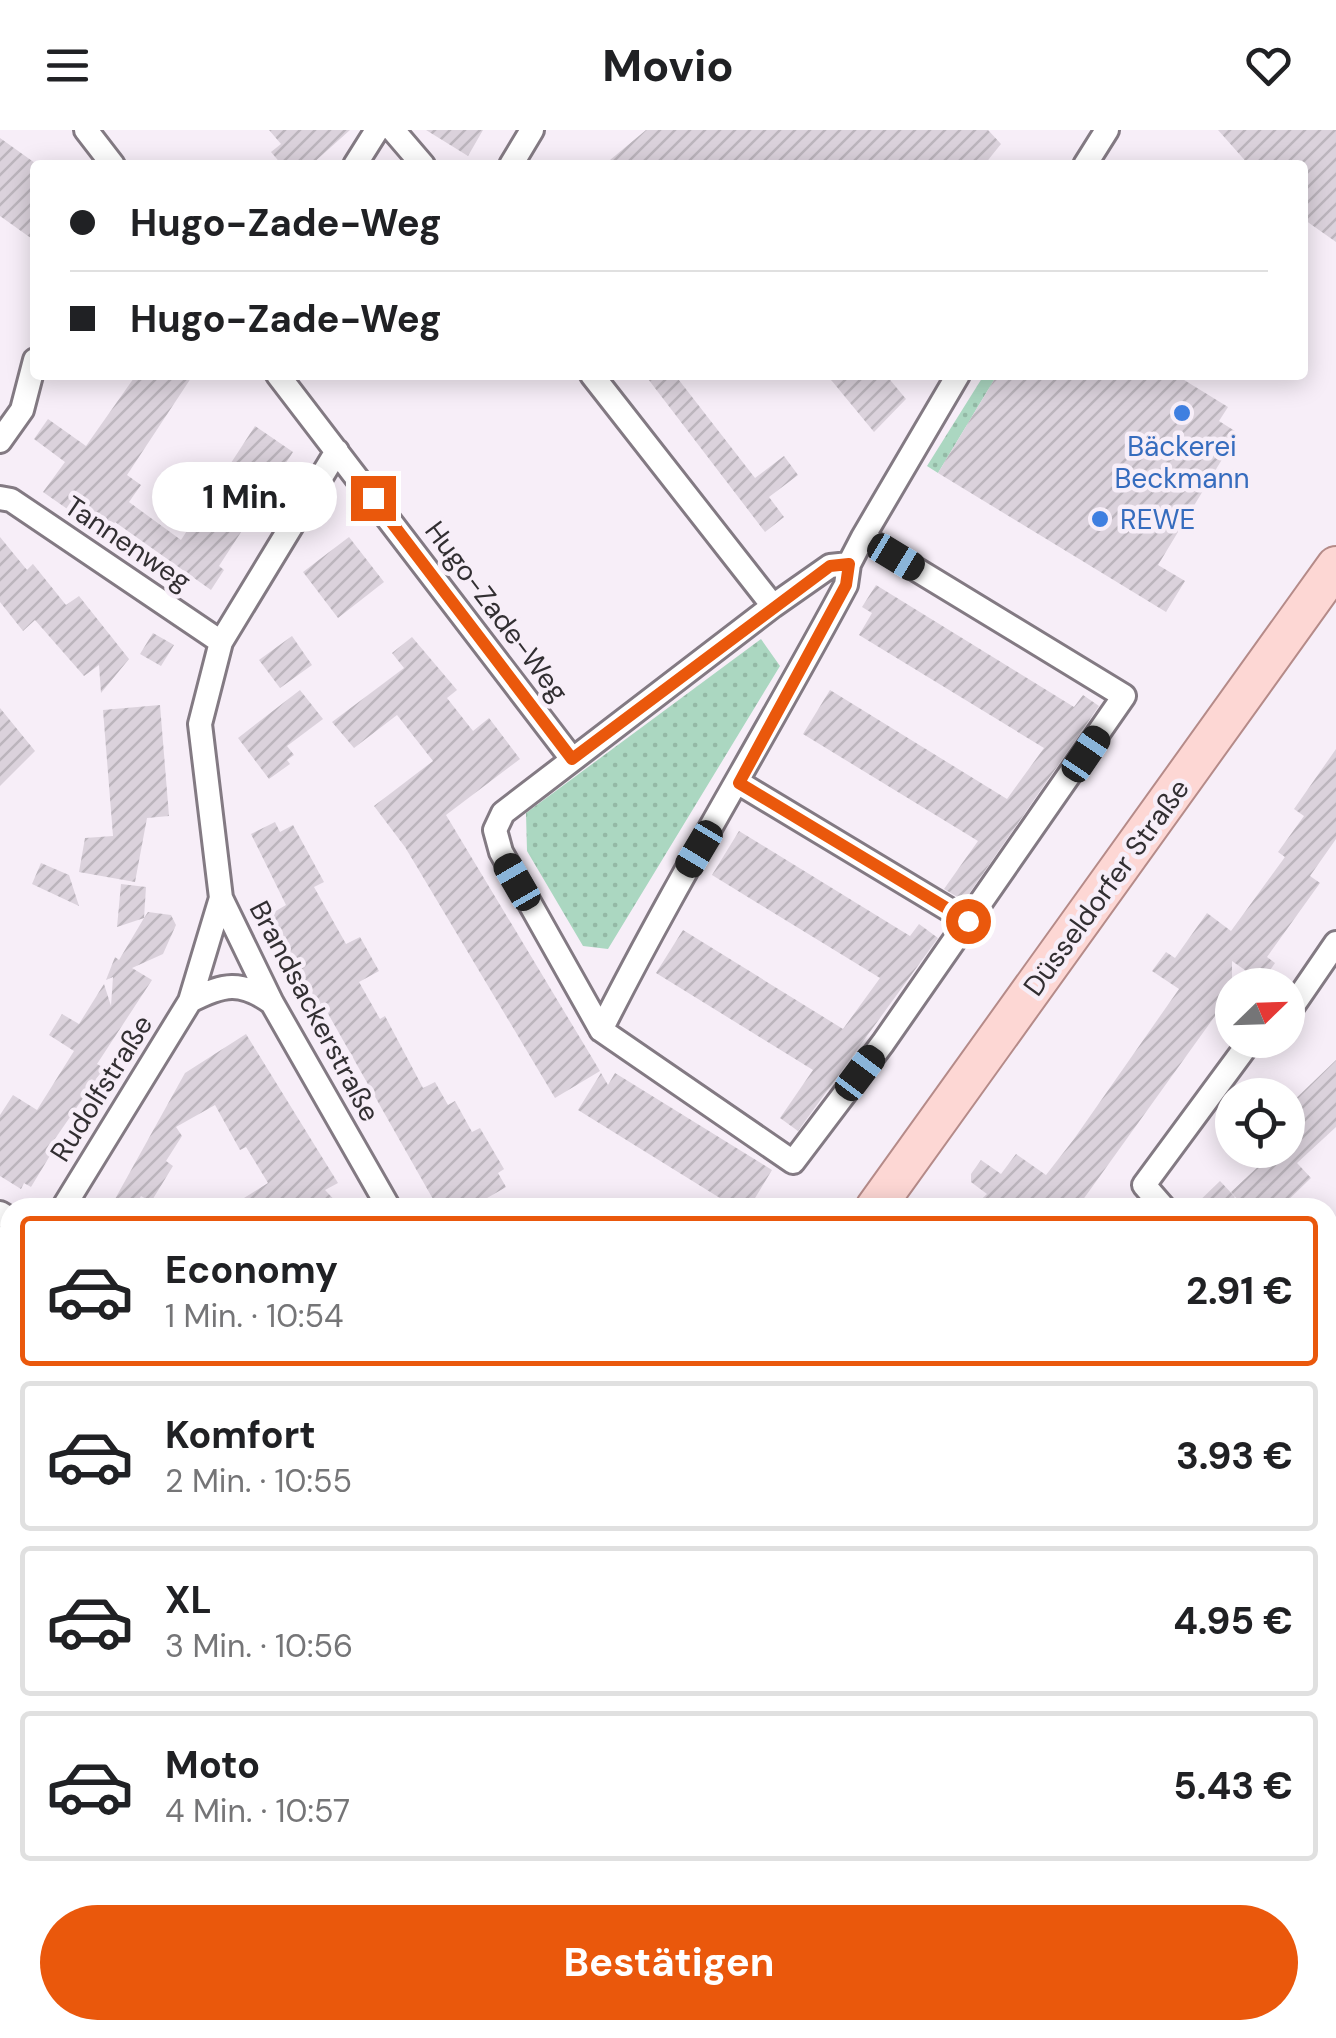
<!DOCTYPE html>
<html lang="de">
<meta charset="utf-8">
<style>
:root{--surface:#fff;--page:#f2f2f2;--text:#202124;--muted:#757577;--line:#e0e0e0;--accent:#ea580c}
body{margin:0;font-family:"DM Sans",sans-serif;background:var(--page);color:var(--text);height:100vh;display:flex;flex-direction:column;font-size:38px;white-space:nowrap}
*{box-sizing:border-box;margin:0}
p{font-size:32px;color:var(--muted)}
.icon{flex:none;width:55px;height:55px;fill:none;stroke:currentColor;stroke-width:2;stroke-linecap:round;stroke-linejoin:round}
.map{position:relative;flex:1;overflow:hidden}
.panel{position:absolute;left:0px;top:1068px;width:1338px;height:842px;display:flex;flex-direction:column;background:var(--surface);border-radius:30px 30px 0 0;box-shadow:0 5px 25px #0003}
.panel>*{flex:none}
.banner{position:absolute;left:30px;top:30px;width:1278px;height:220px;border-radius:10px;box-shadow:0 5px 25px #0003;display:grid;align-content:center;height:220px;padding:0 40px;background:var(--surface)}
.needle{width:65px;rotate:67deg}
.buttons{position:absolute;left:1215px;top:838px;display:grid;gap:20px}
.buttons a{display:grid;place-items:center;width:90px;height:90px;border-radius:50%;background:var(--surface);box-shadow:0 5px 25px #0003;font-size:50px}
.end{position:absolute;width:45px;height:45px;margin:-22px;border:12px solid #ea580c;background:#fff;box-shadow:0 0 0 5px #fff}
.from{border-radius:50%}
.bubble{position:absolute;height:70px;border-radius:35px;background:var(--surface);box-shadow:0 5px 25px #0003;font-size:32px;font-weight:700;line-height:70px;text-align:center}
.car{position:absolute;width:30px;height:60px;margin:-30px -15px;border-radius:12px;box-shadow:0 0 8px 2px #0007;background:linear-gradient(#222 24%,#8ab4d8 0 40%,#222 0 76%,#8ab4d8 0 86%,#222 0)}
.banner b{display:flex;align-items:center;gap:35px;height:95px;font-size:38px}
.banner b+b{border-top:2px solid var(--line)}
.banner i{width:25px;height:25px;background:var(--text)}
ul{padding:18px 0 0;list-style:none}
li{display:flex;align-items:center;gap:30px;height:150px;margin:0 20px 15px;padding:0 20px;border:5px solid var(--line);border-radius:10px}
li div{flex:1}
li b{display:block;font-size:38px}
li em{font-style:normal;font-weight:700}
li.current{border-color:var(--accent)}
li>.icon{width:90px;height:90px;stroke-width:1.5}
.primary-button{display:flex;gap:20px;margin-top:auto;padding:20px 40px}
.primary-button a{flex:1;height:115px;border-radius:60px;background:var(--accent);color:#fff;font-size:40px;font-weight:700;line-height:115px;text-align:center}
header{display:flex;justify-content:space-between;align-items:center;height:130px;padding:0 40px;background:var(--surface);font-size:45px;font-weight:700}
.map>svg:first-child{display:block}
.grass{fill:url(#grass-dots)}
.lines{fill:none;stroke-linecap:round;stroke-linejoin:round}
.stream{stroke:#7bbbe1;stroke-width:9}
.building{fill:url(#building-hatch)}
.minor-casing{stroke:#837a83;stroke-width:28}
.primary-casing{stroke:#b58b89;stroke-width:42}
.minor{stroke:#fff;stroke-width:22}
.primary{stroke:#fdd7d4;stroke-width:38}
.route{stroke:#ea580c;stroke-width:12}
.shop-dot{fill:#3f7fe0;stroke:#f7eef8;stroke-width:4}
.labels{text-anchor:middle;stroke-width:9;stroke-linejoin:round;paint-order:stroke}
.shop-label{font-size:28px;fill:#366cbe;stroke:#f7eef8}
.street-label{font-size:28px;fill:#322f32;stroke:#f7eef8}
</style>
<header><svg class="icon" aria-label="menu" viewBox="0 0 24 24"><path d="M4 6h16M4 12h16M4 18h16"/></svg>Movio<svg class="icon" aria-label="heart" viewBox="0 0 24 24"><path d="M12 20l-8-8c-3-5 5-10 8-4 3-6 11-1 8 4z"/></svg></header>
<div class="map">
<svg width="1336" height="1908" viewBox="0 0 1336 1908">
<defs>
<pattern id="grass-dots" width="8" height="8" patternUnits="userSpaceOnUse" patternTransform="scale(2.5)"><rect width="8" height="8" fill="#abd7c1"/><path d="M2 2h.1M6 6h.1" fill="none" stroke="#94b9a6" stroke-width="1.8" stroke-linecap="round"/></pattern>
<pattern id="building-hatch" width="6" height="6" patternUnits="userSpaceOnUse" patternTransform="scale(2.5)"><rect width="6" height="6" fill="#dbd2dc"/><path d="M-1 1l2-2M0 6l6-6M5 7l2-2" fill="none" stroke="#bcb5bd"/></pattern>
</defs>
<rect width="100%" height="100%" fill="#f7eef8"/>
<path class="grass" d="M984 245H997L938 343 927 336Z
M761 509 780 536 608 819 583 816 527 721 526 683Z
M1336 1732V1859L1328 1862V1742Z"/>
<g class="lines">
<path class="stream" d="M1328 1681 1336 1669
M1169 1908 1174 1900"/>
</g>
<path class="building" d="M269 0H350L311 35H282L271 22 281 14Z
M426 0H483L468 26Z
M646 0H988L1001 14 984 35H604Z
M1218 0H1336V112L1302 88V35H1249Z
M0 8 35 33V111L0 86Z
M136 245H193L127 345 141 355 129 372 181 410 255 296 293 322 219 436 224 440 211 460 115 392 106 406 43 362 65 332 34 309 48 289 86 316Z
M645 245H675L755 348 784 326 798 345 769 367 784 387 765 402Z
M827 245H886L906 269 874 302Z
M997 245H1176L1228 277 1219 291 1238 303 1158 435 1185 451 1166 482 938 343Z
M0 407 27 440 33 434 66 475 79 466 129 529 101 563 99 535 84 546 35 490 23 501 0 472Z
M349 407 384 452 338 488 303 442Z
M876 455 1074 577 1083 565 1099 576 964 771 944 759 978 711 803 604 830 560 1007 669 1044 618 859 505 872 483 862 477Z
M153 503 174 515 161 536 140 524Z
M292 506 312 535 280 558 259 530Z
M412 507 457 560 447 568 473 601 489 588 520 629 446 685 600 941 555 968 405 717 374 676 433 631 397 585 354 618 332 592 404 538 392 523Z
M300 560 323 589 287 616 294 625 287 630 290 634 269 649 238 608Z
M160 575 169 686 147 688 135 752 79 742 85 708 113 706 103 580Z
M0 578 35 621 0 656Z
M1336 619V709L1310 746 1320 753 1267 827 1275 833 1262 852 1232 831V899L1215 886 1077 1078H972L987 1064 971 1052V1044L981 1030 1001 1044 1016 1024 1046 1045 1074 1009 1179 859 1152 841 1166 822 1175 828 1207 783 1231 801 1285 727 1278 722 1304 686 1294 679Z
M275 692 280 702 293 695 324 752 314 757 346 814 360 807 379 841 359 852 380 889 385 886 423 958 435 952 448 975 455 971 472 1002 480 998 504 1039 498 1043 506 1057 470 1078H438L322 873 314 878 264 788 286 775 251 704Z
M739 701 910 806 919 794 938 808 798 1001 780 988 813 940 656 843 683 800 843 899 880 848 712 745Z
M41 733 69 745 79 776 32 754Z
M121 754 146 757 144 788 148 782 171 785 176 795 163 824 132 838 152 850 97 934 104 938 50 1016 54 1019 31 1057 24 1053 21 1059 0 1046V985L13 965 37 980 74 921 49 905 62 884 79 894 104 854 111 876 113 847 106 850 115 827 119 830 144 788 117 797Z
M246 904 338 1053 325 1060 342 1078H228L268 1053 246 1017 240 1020 215 975 176 997 182 1006 166 1031 173 1036 151 1072 141 1066 134 1078H110L185 943Z
M1336 930V997L1297 1033 1311 1048 1280 1078H1245L1231 1062 1276 1020H1288V976Z
M601 943 608 955 615 943 772 1040 749 1078H736L578 980Z
M1220 1051 1235 1067 1223 1078H1192Z"/>
<g class="lines">
<g class="minor-casing">
<path id="minor" d="M86 0 113 35
M393 0 423 35
M355 35 377 0
M511 35 532 0
M1085 35 1107 0
M278 245 572 629
M592 245 773 476
M0 311 22 280 35 230
M337 321 221 512 200 594 221 768 272 873 389 1078
M0 368 11 370 221 512
M849 434 830 436 773 476 503 683 495 700 501 722 601 900 793 1032 883 913 1124 566 863 407
M739 653 968 791
M190 871C223 854 241 850 272 873
M1288 883 1336 813
M601 900C677 749 766 605 846 455L849 434 863 407 958 245
M63 1078 190 871 221 768
M1164 1078 1144 1055 1251 910
M0 1083 10 1089
M0 1181 10 1164
M1328 1257 1336 1262
M1328 1342 1336 1334
M0 1407 10 1416
M0 1893 10 1878
M881 1900 888 1908
M1132 1908 1138 1900"/>
</g>
<g class="primary-casing">
<path id="primary" d="M875 1078 1336 436
M276 1908 282 1900"/>
</g>
<use href="#minor" class="minor"/>
<use href="#primary" class="primary"/>
</g>
<g class="lines">
<path class="route" d="M373 368 572 629 830 436 849 434 846 455 739 653 968 791"/>
</g>
<g class="shop-dot">
<circle cx="1182" cy="283" r="10"/>
<circle cx="1100" cy="389" r="10"/>
</g>
<g class="labels">
<g class="shop-label">
<text x="1182" y="326">Bäckerei<tspan x="1182" dy="32">Beckmann</tspan></text>
<text x="1120" y="399" text-anchor="start">REWE</text>
</g>
<g class="street-label">
<text transform="translate(128 413) rotate(34)" y="10">Tannenweg</text>
<text transform="translate(497 481) rotate(53)" y="10">Hugo-Zade-Weg</text>
<text transform="translate(1106 757) rotate(-54)" y="10">Düsseldorfer Straße</text>
<text transform="translate(315 881) rotate(62)" y="10">Brandsackerstraße</text>
<text transform="translate(101 958) rotate(-58)" y="10">Rudolfstraße</text>
</g>
</g>
</svg>
<div class="buttons">
<a><svg class="needle" viewBox="-14 -14 28 28"><path d="M0-13l5 13h-10z" fill="#e53935"/><path d="M0 13l5-13h-10z" fill="#757577"/></svg></a>
<a><svg class="icon" aria-label="locate" viewBox="0 0 24 24"><circle cx="12" cy="12" r="6"/><path d="M12 2v4M12 18v4M2 12h4M18 12h4"/></svg></a>
</div>
<i class="end from" style="left:968px;top:791px"></i>
<i class="end" style="left:373px;top:368px"></i>
<div class="bubble" style="left:152px;top:332px;width:185px">1 Min.</div>
<i class="car" style="left:896px;top:427px;rotate:121deg"></i>
<i class="car" style="left:1086px;top:624px;rotate:34deg"></i>
<i class="car" style="left:699px;top:719px;rotate:211deg"></i>
<i class="car" style="left:517px;top:752px;rotate:330deg"></i>
<i class="car" style="left:860px;top:943px;rotate:37deg"></i>
<div class="banner">
<b><i class="from"></i>Hugo-Zade-Weg</b>
<b><i></i>Hugo-Zade-Weg</b>
</div>
<section class="panel">
<ul>
<li class="current"><svg class="icon" aria-label="car" viewBox="0 0 24 24"><path d="M5 17H2v-5l4-1 3-4h7l3 4 3 1v5h-3M9 17h6M6 11h13"/><circle cx="7" cy="17" r="2"/><circle cx="17" cy="17" r="2"/></svg><div><b>Economy</b><p>1 Min. · 10:54</p></div><em>2.91 €</em></li>
<li><svg class="icon" aria-label="car" viewBox="0 0 24 24"><path d="M5 17H2v-5l4-1 3-4h7l3 4 3 1v5h-3M9 17h6M6 11h13"/><circle cx="7" cy="17" r="2"/><circle cx="17" cy="17" r="2"/></svg><div><b>Komfort</b><p>2 Min. · 10:55</p></div><em>3.93 €</em></li>
<li><svg class="icon" aria-label="car" viewBox="0 0 24 24"><path d="M5 17H2v-5l4-1 3-4h7l3 4 3 1v5h-3M9 17h6M6 11h13"/><circle cx="7" cy="17" r="2"/><circle cx="17" cy="17" r="2"/></svg><div><b>XL</b><p>3 Min. · 10:56</p></div><em>4.95 €</em></li>
<li><svg class="icon" aria-label="car" viewBox="0 0 24 24"><path d="M5 17H2v-5l4-1 3-4h7l3 4 3 1v5h-3M9 17h6M6 11h13"/><circle cx="7" cy="17" r="2"/><circle cx="17" cy="17" r="2"/></svg><div><b>Moto</b><p>4 Min. · 10:57</p></div><em>5.43 €</em></li>
</ul>
<div class="primary-button"><a>Bestätigen</a></div>
</section>
</div>
